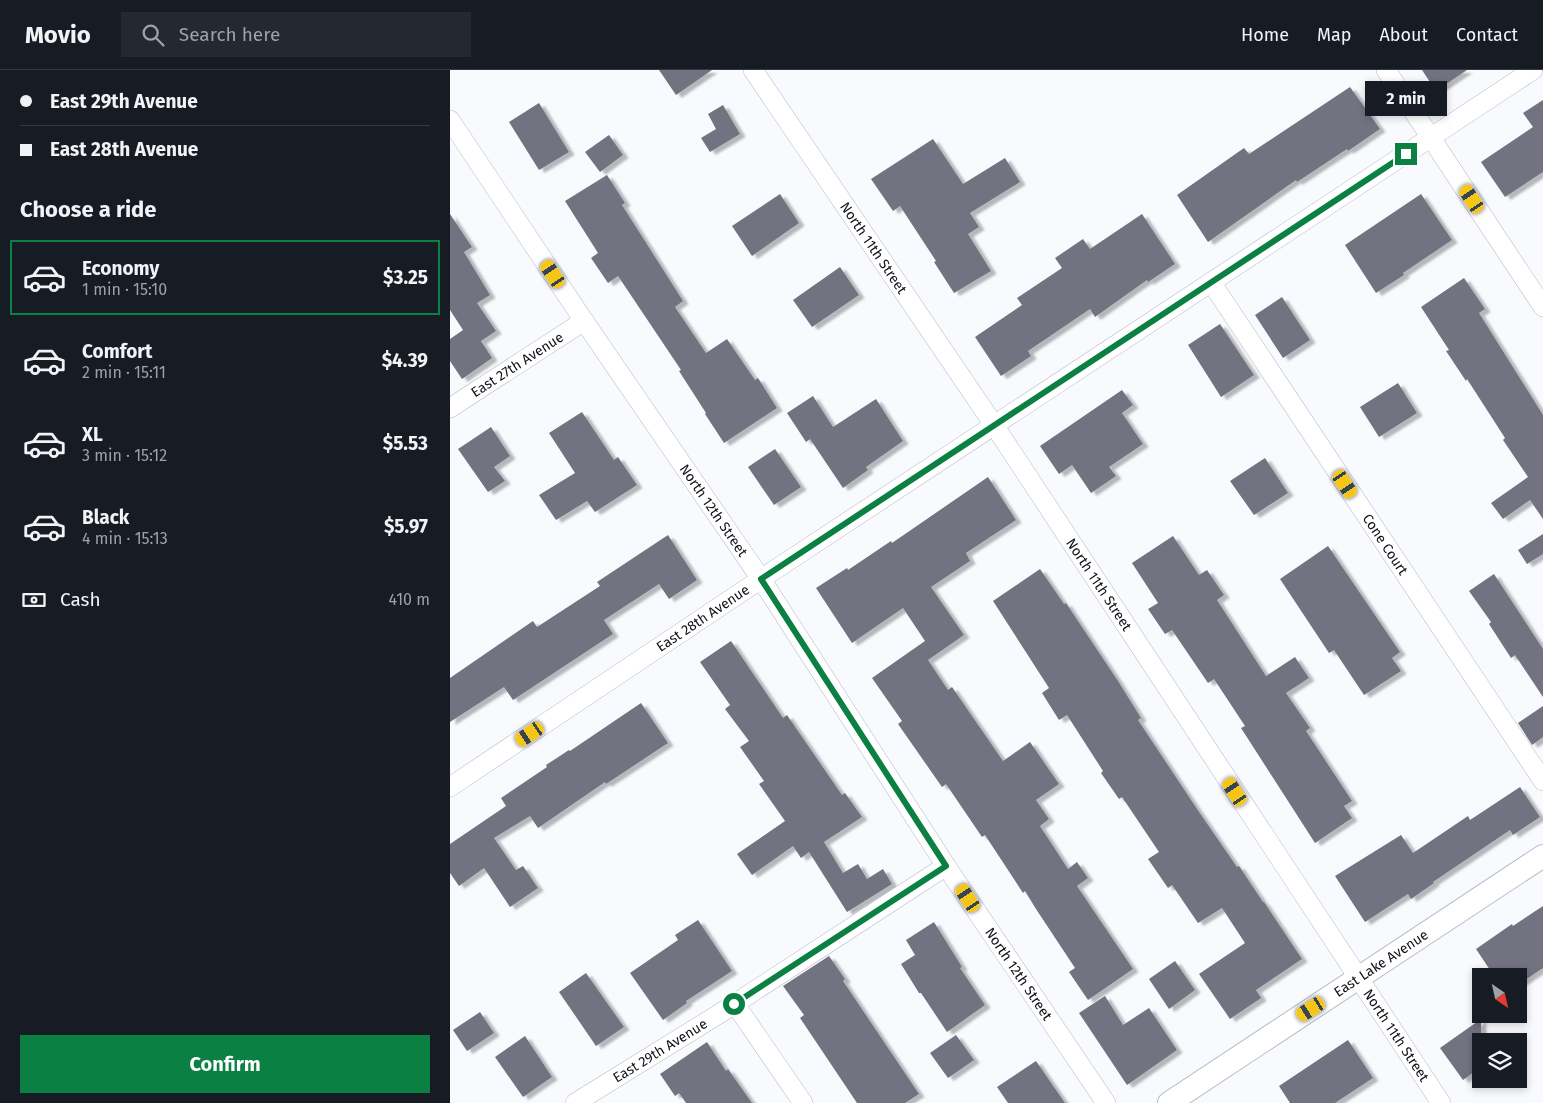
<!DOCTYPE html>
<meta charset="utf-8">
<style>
:root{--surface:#171b24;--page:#242831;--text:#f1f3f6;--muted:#9ea1a6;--line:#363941;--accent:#0b8043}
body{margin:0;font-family:"Fira Sans",sans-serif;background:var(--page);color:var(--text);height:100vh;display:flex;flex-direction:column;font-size:19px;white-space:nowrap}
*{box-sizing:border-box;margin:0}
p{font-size:16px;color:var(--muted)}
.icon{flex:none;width:28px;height:28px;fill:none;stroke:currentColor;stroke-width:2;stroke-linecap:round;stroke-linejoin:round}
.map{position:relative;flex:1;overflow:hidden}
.drawer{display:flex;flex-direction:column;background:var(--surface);width:450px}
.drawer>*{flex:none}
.banner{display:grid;align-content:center;height:110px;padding:0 20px;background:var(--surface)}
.needle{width:32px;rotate:146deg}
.controls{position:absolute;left:1022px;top:898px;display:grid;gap:10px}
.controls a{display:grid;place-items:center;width:55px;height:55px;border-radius:0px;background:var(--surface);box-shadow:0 2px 8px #0003;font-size:25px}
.end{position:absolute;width:22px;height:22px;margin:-11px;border:6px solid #0b8043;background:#fff;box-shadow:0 0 0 2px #fff}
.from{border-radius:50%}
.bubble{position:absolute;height:35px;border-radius:0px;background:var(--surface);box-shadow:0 2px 8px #0003;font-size:16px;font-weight:700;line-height:35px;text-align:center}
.car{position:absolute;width:15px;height:30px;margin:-15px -8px;border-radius:6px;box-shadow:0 0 4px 1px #0007;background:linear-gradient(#f5c518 24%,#345 0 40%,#f5c518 0 76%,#345 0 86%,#f5c518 0)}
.banner b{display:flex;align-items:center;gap:18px;height:48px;font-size:19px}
.banner b+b{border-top:1px solid var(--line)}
.banner i{width:12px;height:12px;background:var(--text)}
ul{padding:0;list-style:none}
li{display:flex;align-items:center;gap:15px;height:75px;margin:0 10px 8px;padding:0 10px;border:2px solid transparent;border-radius:0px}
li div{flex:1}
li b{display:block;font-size:19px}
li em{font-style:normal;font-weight:700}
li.current{border-color:var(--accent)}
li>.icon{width:45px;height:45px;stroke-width:1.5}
h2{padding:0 20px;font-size:22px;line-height:60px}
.pay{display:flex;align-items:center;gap:12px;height:55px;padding:0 20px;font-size:19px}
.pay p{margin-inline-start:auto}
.cta{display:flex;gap:10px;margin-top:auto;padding:10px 20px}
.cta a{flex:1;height:58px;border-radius:0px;background:var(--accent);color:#fff;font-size:20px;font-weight:700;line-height:58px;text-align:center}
header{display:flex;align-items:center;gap:30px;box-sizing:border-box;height:70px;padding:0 25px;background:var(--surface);border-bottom:1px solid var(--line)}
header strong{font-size:24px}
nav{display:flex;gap:28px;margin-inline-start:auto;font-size:18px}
.search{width:350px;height:45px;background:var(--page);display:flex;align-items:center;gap:12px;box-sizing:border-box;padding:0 18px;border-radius:0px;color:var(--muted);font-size:19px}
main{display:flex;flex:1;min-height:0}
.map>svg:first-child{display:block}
.building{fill:#727280;filter:url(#shadow)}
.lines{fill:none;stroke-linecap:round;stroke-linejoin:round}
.minor-casing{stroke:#b3bbc9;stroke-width:20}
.tertiary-casing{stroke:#b3bbc9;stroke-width:24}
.minor{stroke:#fff;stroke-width:19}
.tertiary{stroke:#fff;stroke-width:22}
.route{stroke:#0b8043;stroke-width:6}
.labels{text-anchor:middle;stroke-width:4;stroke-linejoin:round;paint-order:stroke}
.street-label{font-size:14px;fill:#0f1216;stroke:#fff}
</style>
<header>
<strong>Movio</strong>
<div class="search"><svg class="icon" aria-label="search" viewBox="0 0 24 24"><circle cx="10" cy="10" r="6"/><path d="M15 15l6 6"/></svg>Search here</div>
<nav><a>Home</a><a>Map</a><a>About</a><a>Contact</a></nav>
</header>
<main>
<section class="drawer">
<div class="banner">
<b><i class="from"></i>East 29th Avenue</b>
<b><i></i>East 28th Avenue</b>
</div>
<h2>Choose a ride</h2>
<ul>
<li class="current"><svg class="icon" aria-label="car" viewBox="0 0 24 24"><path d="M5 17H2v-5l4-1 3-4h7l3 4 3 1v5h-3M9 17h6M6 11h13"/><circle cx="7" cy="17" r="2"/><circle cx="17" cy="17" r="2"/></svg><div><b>Economy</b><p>1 min · 15:10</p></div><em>$3.25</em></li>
<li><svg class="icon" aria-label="car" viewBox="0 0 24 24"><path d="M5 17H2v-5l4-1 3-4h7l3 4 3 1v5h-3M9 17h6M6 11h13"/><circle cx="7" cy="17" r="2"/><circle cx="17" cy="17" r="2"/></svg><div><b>Comfort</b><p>2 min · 15:11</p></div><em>$4.39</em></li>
<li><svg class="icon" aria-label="car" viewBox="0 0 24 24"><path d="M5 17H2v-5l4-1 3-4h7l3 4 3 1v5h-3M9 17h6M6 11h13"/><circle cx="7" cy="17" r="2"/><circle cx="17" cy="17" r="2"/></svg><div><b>XL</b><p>3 min · 15:12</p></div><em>$5.53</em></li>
<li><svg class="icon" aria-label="car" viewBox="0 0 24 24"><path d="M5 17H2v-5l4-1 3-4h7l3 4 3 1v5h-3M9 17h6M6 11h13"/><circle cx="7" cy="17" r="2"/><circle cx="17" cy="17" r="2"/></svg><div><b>Black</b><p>4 min · 15:13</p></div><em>$5.97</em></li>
</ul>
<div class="pay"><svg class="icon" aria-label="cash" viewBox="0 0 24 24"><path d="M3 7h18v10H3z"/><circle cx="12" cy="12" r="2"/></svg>Cash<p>410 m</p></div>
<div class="cta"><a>Confirm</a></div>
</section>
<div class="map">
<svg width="1093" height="1033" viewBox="0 0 1093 1033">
<defs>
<filter id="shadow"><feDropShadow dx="5.5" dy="3" stdDeviation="1" flood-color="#0004"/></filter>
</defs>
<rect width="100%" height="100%" fill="#f8fafd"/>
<path class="building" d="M209 0H262L226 25Z
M972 0H1017L986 21Z
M900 17 930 59 898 81 897 79 847 112 846 110 758 172 727 125 794 78 799 84Z
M1093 30V102L1055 127 1031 92 1083 57 1073 43Z
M89 33 119 82 89 100 59 52Z
M273 35 290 64 260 82 251 68 266 59 258 44Z
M159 65 173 85 150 102 135 82Z
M483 69 513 114 555 88 570 112 520 143 529 157 518 164 541 201 504 223 484 192 486 191 450 136 443 141 421 109Z
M157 105 175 133 172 135 233 231 225 237 256 283 277 269 305 310 308 308 327 338 274 373 255 344 256 343 229 301 231 300 168 206 158 213 141 188 148 183 115 131Z
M330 124 349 153 302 186 282 156Z
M971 124 1002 170 953 203 954 205 926 223 895 175Z
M0 144 22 177 14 182 40 225 27 233 46 261 31 271 42 288 12 309 0 291V269L13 260 0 240Z
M692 144 725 194 698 212 697 210 645 247 640 239 578 281 581 286 551 306 525 267 572 235 567 228 612 198 605 188 633 169 640 179Z
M390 197 409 225 362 257 343 230Z
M1014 208 1035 239 1029 243 1093 345V449L1080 430 1053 449 1041 433 1078 407 1053 370 1055 368 1017 309 1016 311 996 281 999 280 971 237Z
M832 227 860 270 833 288 805 245Z
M770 254 804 305 771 327 738 275Z
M948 313 967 343 929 367 910 337Z
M672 320 683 335 672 343 693 374 659 397 666 406 641 423 622 395 609 404 590 376Z
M363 326 383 357 426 329 453 371 416 397 418 400 393 418 360 369 356 372 337 343Z
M132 342 164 390 168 387 187 415 145 442 137 431 106 450 89 425 125 403 99 363Z
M41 357 60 386 44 397 55 411 38 422 8 379Z
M325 379 351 417 324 435 298 397Z
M815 388 838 423 804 445 780 411Z
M538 407 566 450 516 483 520 491 481 517 514 565 478 590 498 620 502 617 553 691 580 672 609 714 586 730 599 749 590 756 618 799 627 792 638 808 627 816 683 899 638 930 619 902 625 898 586 839 575 821 573 823 535 765 532 767 496 714 492 717 448 654 452 651 422 608 475 571 453 538 402 573 366 518 397 498 398 500 441 471 442 473Z
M1093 464V484L1077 494 1068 480Z
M218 465 247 510 219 529 209 514 154 550 163 564 63 630 54 617 0 652V608L83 551 87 557 150 516 147 512Z
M723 466 749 505 757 500 774 525 767 530 816 606 845 587 859 608 836 623 860 658 856 661 902 731 894 736 902 748 865 773 791 658 795 656 764 609 758 613 722 560 715 564 698 539 708 533 682 493Z
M878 476 950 582 942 588 951 601 914 625 884 580 879 583 830 509Z
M590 499 614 534 616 533 668 611 691 648 688 650 747 739 787 797 789 796 813 832H814L852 889 806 920 811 928 780 949 749 904 795 873 772 838 748 853 722 815 718 818 698 789 709 782 672 727 669 729 651 703 653 701 617 645 609 650 592 623 599 618 543 531Z
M1044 504 1093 579V627L1065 585 1061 588 1039 554 1041 552 1019 521Z
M281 571 333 648 337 645 392 725 395 723 412 747 374 772 393 803 408 794 417 809 433 799 442 814 397 842 359 782 351 788 343 776 302 805 287 784 335 751 309 714 314 711 290 677 299 671 275 639 280 635 250 592Z
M191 633 218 673 156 714 155 712 88 758 80 746 44 768 66 800 73 796 88 818 60 837 34 798 9 816 0 803V774L56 736 51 728 97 697 96 695 119 680 120 681Z
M1093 636V667L1082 675 1068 653Z
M1070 717 1090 747 1063 765 1060 760 983 812 984 813 961 829 958 824 915 852 885 806 951 765 963 783 1018 746 1020 750Z
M1093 836V898L1069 914V906H1044L1026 879 1062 854 1063 856Z
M248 850 282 901 236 931 237 933 213 950 180 903 228 870 225 865Z
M484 852 512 897 510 898 535 935 497 962 471 923H469L451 894 465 885 456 870Z
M379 886 395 909 393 911 469 1024 455 1033H407L350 948 354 945 333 916Z
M725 891 745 920 719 939 699 909Z
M136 903 174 957 146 976 109 922Z
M655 926 673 955 699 938 727 980 677 1015 629 943Z
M30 942 44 963 17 981 3 960Z
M1031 949V997L1013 1010 990 978Z
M506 965 524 990 498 1008 480 983Z
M75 966 102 1007 73 1027 45 987Z
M898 970 923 1008 885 1033H840L829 1016Z
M257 972 276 1001 278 999 302 1033H236L229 1023 225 1026 210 1004Z
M586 991 615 1033H558L547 1017Z"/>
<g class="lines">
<g class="minor-casing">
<g id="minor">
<path id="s1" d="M303 0 544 355 991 1033"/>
<path d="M936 0 1093 237"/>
<path id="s2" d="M0 50 134 251 311 509 496 796 656 1033"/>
<path id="s3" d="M761 212 1093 711"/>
<path id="s4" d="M0 338 134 251"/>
<path id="s5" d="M0 717 326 499 1083 0"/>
<path d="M285 934 353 1033"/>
<path id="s6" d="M125 1033 269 944 496 796"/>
</g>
</g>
<g class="tertiary-casing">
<g id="tertiary">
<path id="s7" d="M719 1033 1093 786"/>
</g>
</g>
<use href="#minor" class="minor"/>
<use href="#tertiary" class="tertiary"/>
</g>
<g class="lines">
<path class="route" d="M284 934 496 796 311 509 956 84"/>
</g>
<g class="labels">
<g class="street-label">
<text dy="5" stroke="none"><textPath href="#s1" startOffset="215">North 11th Street</textPath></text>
<text dy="5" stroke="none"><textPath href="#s4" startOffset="80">East 27th Avenue</textPath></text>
<text dy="5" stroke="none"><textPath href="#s2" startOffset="471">North 12th Street</textPath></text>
<text dy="5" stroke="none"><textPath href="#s3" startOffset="315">Cone Court</textPath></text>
<text dy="5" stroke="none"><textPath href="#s1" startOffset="620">North 11th Street</textPath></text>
<text dy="5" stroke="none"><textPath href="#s5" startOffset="304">East 28th Avenue</textPath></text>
<text dy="5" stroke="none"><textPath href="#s7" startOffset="254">East Lake Avenue</textPath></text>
<text dy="5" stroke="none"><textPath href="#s2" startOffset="1026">North 12th Street</textPath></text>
<text dy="5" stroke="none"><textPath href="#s1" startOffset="1160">North 11th Street</textPath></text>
<text dy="5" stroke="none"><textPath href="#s6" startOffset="100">East 29th Avenue</textPath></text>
</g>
</g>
</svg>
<div class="controls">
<a><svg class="needle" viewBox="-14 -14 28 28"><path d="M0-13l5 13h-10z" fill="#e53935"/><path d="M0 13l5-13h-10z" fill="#9ea1a6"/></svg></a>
<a><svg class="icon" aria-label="layers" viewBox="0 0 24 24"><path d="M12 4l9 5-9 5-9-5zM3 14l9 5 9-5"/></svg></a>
</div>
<i class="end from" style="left:284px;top:934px"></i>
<i class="end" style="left:956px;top:84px"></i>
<div class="bubble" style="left:915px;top:11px;width:82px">2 min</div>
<i class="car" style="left:1022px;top:129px;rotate:327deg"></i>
<i class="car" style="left:103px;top:204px;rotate:326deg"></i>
<i class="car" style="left:895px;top:414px;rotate:146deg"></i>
<i class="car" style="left:80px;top:664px;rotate:236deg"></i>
<i class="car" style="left:785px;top:722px;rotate:327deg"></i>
<i class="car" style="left:518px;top:828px;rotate:326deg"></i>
<i class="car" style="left:861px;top:939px;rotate:237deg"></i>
</div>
</main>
